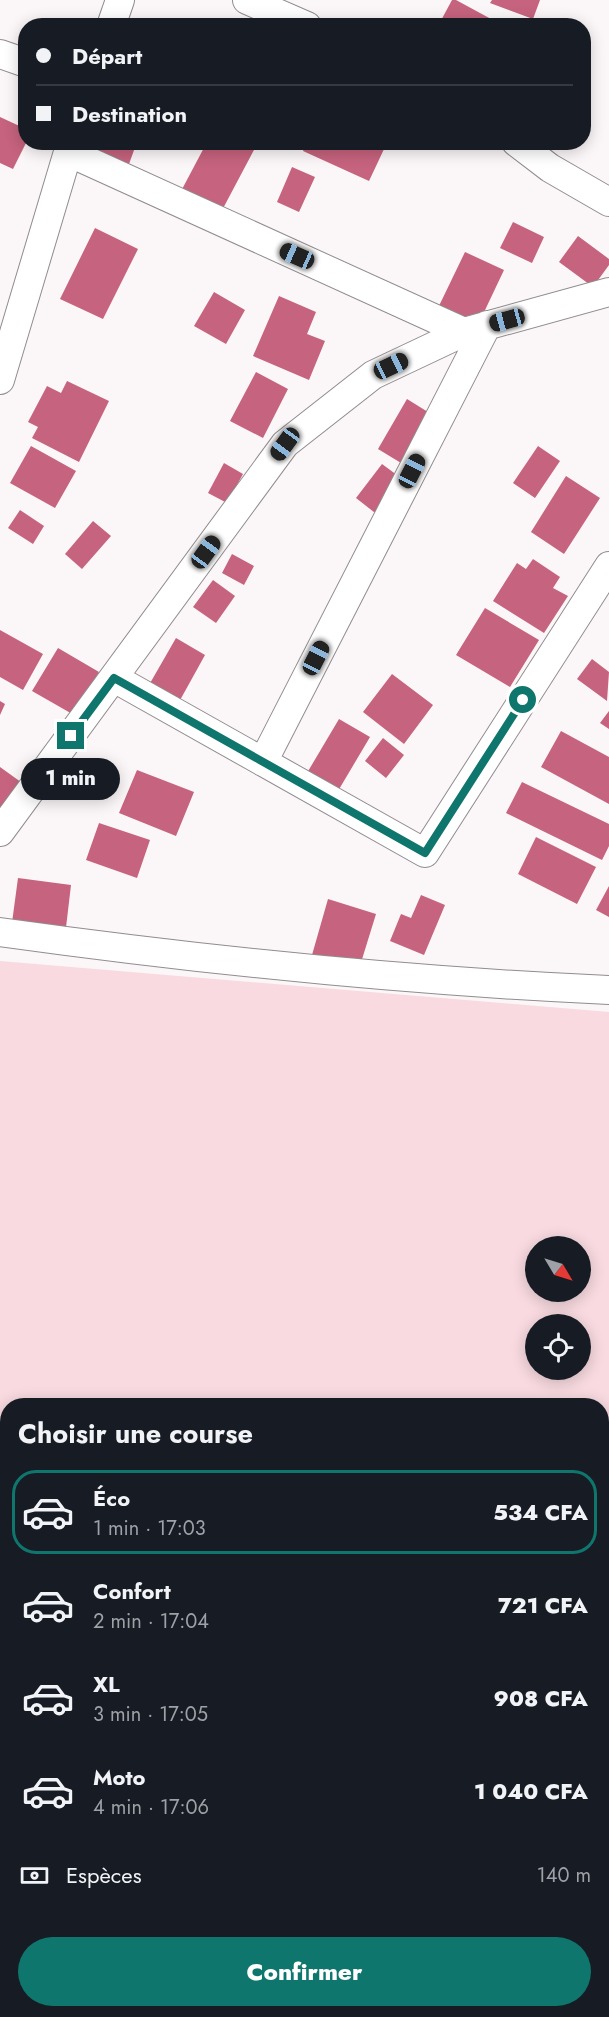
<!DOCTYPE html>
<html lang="fr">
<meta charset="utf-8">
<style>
:root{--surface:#171b24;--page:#20242c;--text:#f1f3f6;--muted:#9ea1a6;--line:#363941;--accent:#0f766e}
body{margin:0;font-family:Jost,sans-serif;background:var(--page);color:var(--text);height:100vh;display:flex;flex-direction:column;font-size:22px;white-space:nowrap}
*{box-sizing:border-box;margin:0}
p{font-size:20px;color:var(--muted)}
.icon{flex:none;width:33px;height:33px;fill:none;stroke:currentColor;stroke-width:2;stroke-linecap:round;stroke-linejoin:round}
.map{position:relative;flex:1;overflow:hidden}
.sheet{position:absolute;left:0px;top:1398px;width:609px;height:620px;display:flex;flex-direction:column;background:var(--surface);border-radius:24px 24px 0 0;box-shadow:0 3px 15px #0003}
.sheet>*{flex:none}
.banner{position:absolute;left:18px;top:18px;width:573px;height:132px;border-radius:24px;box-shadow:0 3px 15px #0003;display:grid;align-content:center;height:132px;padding:0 18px;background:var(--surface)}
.needle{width:39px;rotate:128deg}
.buttons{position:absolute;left:525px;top:1236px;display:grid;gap:12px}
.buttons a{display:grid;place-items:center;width:66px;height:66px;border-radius:50%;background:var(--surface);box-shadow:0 3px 15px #0003;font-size:30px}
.end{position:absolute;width:27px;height:27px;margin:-14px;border:8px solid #0f766e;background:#fff;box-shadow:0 0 0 3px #fff}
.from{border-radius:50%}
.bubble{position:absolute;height:42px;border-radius:21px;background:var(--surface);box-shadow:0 3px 15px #0003;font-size:20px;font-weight:800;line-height:42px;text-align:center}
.car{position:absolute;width:18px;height:36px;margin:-18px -9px;border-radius:8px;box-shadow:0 0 4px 2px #0007;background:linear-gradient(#222 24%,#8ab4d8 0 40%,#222 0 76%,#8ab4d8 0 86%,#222 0)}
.banner b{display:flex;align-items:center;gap:21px;height:57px;font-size:22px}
.banner b+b{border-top:2px solid var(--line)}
.banner i{width:15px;height:15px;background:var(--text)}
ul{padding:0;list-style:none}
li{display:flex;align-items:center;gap:18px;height:84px;margin:0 12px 9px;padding:0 6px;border:3px solid transparent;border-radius:24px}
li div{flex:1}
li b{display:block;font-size:22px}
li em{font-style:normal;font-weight:800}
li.current{border-color:var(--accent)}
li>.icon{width:54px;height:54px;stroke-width:1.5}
h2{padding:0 18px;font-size:27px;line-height:72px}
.pay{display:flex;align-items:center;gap:15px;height:66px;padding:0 18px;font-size:22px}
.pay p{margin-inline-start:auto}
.button{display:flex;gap:12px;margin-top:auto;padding:12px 18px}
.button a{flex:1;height:69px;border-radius:36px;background:var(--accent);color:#fff;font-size:24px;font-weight:800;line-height:69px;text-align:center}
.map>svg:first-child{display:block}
.green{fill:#f8dae0;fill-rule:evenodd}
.building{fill:#c6637e}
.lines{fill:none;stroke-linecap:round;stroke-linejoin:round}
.street-casing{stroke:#918c8d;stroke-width:30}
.street{stroke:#fff;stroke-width:28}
.route{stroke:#0f766e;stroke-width:8}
</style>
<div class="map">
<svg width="609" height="2017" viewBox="0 0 609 2017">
<rect width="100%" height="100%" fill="#fbf6f7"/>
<path class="green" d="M0 961 609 1012V2017H0ZM536 1246H580V1292H536ZM536 1324H580V1370H536ZM8 1406H602V2010H8Z"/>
<path class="building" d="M452 0H456L504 26H438Z
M492 0H540L533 19 490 3Z
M0 117 26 129V143L13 169 0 163Z
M103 142H137L129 164 99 152Z
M207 142H245L255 148 219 216 179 195Z
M307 142H375L385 147 369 181 303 151Z
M292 167 315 177 299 212 277 202Z
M513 222 544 237 532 263 500 248Z
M95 228 138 249 103 319 60 299Z
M578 236 609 259V265L593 287 559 262Z
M465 252 504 270 477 327 438 308Z
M214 292 245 310 226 344 194 326Z
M279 296 316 312 307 334 325 341 309 380 253 356Z
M256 372 288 389 263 438 230 421Z
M67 381 109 401 79 462 32 438 38 427 28 422 47 386 61 393Z
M407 399 436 417 406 466 378 449Z
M31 446 76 471 55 508 10 483Z
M538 446 560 461 535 498 513 483Z
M224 463 243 474 227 503 208 493Z
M382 464 405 481 379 516 356 498Z
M566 476 600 498 564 554 531 532Z
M20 510 44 526 33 544 8 528Z
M93 521 111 536 82 569 65 554Z
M232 554 254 566 244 585 222 573Z
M533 559 560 577 553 588 568 596 544 633 493 601 517 563 526 569Z
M213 580 235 596 216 623 193 607Z
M485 608 539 640 510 687 456 655Z
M0 630 43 654 23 690 0 677Z
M176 638 205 655 179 702 149 685Z
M58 648 99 672 74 715 32 691Z
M592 659 609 672 607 701 577 679Z
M392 674 433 705 404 744 363 712Z
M0 701 5 704 0 715Z
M609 711V729L600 723Z
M339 719 370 737 338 791 307 773Z
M561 731 609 757V804L541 767Z
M383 738 404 755 386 778 365 761Z
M0 767 25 785 0 819Z
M137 770 194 792 176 836 119 813Z
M522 782 609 824V846L602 860 506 813Z
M99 823 150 840 137 878 86 860Z
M536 837 596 867 577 904 518 874Z
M18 878 71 885 65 936 11 930Z
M609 886V917L596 910Z
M421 895 445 905 424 955 390 941 401 914 411 918Z
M328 899 376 914 359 969 312 955Z"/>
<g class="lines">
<g class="street-casing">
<path id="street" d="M247 0 307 26
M111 26 120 0
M0 54 26 63
M516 142 550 168 609 202
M68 152 464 332
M0 380 71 142
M114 678 425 853 609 566
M263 762 487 325
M0 832 285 444 373 375 464 332 609 292
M0 932C202 960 405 981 609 990"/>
</g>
<use href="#street" class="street"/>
</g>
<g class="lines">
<path class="route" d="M71 736 114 678 425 853 523 700"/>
</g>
</svg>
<div class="buttons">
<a><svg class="needle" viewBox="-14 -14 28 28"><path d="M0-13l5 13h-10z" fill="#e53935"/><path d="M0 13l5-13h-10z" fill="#9ea1a6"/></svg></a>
<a><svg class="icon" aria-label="locate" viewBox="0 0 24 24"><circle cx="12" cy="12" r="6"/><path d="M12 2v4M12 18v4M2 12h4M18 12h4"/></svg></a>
</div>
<i class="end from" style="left:523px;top:700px"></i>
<i class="end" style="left:71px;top:736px"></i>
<div class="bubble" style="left:21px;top:758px;width:99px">1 min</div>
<i class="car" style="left:297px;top:256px;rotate:294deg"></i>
<i class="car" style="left:507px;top:320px;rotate:255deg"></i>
<i class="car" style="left:391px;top:366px;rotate:65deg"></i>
<i class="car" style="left:285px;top:444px;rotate:216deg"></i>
<i class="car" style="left:412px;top:471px;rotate:27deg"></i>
<i class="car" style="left:206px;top:552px;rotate:36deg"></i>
<i class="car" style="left:316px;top:658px;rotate:27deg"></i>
<div class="banner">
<b><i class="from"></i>Départ</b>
<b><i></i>Destination</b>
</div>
<section class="sheet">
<h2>Choisir une course</h2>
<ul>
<li class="current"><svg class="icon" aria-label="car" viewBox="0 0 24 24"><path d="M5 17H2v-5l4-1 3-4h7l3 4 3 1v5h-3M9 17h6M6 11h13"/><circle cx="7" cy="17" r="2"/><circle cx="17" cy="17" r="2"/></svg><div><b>Éco</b><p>1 min · 17:03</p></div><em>534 CFA</em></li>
<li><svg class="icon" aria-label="car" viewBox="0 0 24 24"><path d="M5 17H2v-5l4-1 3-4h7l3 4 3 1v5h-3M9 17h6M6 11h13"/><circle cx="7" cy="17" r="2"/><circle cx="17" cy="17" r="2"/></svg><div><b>Confort</b><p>2 min · 17:04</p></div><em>721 CFA</em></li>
<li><svg class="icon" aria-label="car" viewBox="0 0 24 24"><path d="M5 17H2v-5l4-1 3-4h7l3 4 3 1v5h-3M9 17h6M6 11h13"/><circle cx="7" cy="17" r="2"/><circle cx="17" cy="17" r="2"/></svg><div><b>XL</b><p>3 min · 17:05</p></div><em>908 CFA</em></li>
<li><svg class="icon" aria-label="car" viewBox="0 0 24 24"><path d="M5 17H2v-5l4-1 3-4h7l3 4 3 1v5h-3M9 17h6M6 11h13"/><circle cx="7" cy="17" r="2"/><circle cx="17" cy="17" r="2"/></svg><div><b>Moto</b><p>4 min · 17:06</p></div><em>1 040 CFA</em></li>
</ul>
<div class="pay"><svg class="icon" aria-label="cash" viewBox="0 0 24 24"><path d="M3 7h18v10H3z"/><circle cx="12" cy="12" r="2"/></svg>Espèces<p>140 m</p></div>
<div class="button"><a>Confirmer</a></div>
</section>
</div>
